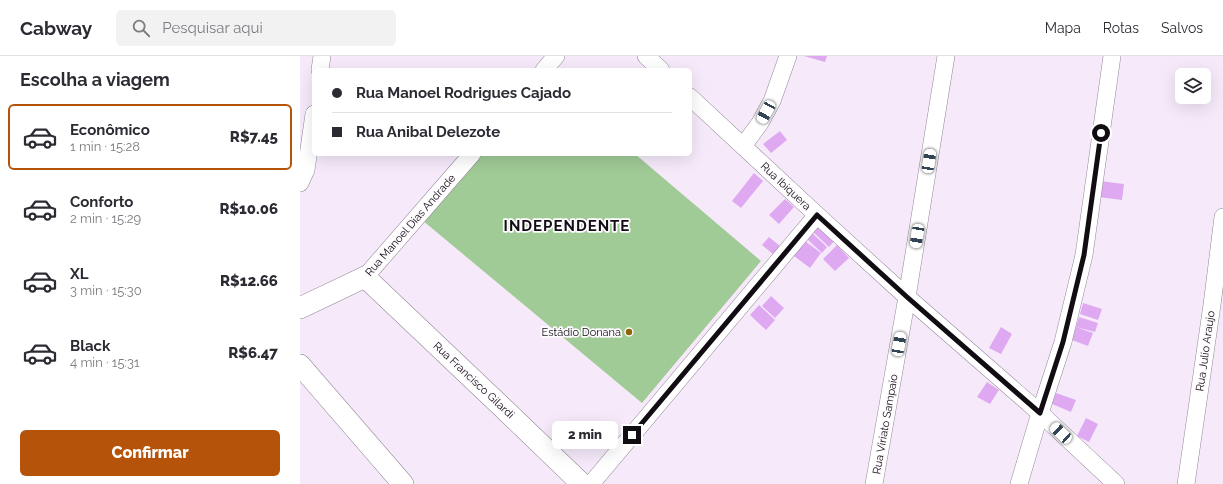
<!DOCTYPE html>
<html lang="pt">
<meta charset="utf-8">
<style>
:root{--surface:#fff;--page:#f2f2f3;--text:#2b2b33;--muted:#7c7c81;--line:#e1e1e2;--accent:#b45309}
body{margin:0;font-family:Raleway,sans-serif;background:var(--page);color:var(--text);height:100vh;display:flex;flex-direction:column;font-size:15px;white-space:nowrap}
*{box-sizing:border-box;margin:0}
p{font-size:13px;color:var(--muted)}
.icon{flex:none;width:22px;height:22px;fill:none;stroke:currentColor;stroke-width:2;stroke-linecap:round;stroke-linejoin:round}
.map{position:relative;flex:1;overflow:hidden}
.drawer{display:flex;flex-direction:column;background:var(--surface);width:300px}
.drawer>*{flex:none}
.guide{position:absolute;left:12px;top:12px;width:380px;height:88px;border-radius:6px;box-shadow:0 4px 16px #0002;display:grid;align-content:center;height:88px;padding:0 20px;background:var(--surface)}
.tools{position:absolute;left:875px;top:12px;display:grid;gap:8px}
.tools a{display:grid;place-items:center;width:36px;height:36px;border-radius:6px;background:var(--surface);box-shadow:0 4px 16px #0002;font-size:20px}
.end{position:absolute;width:18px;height:18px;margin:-9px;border:5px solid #110d12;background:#fff;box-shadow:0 0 0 2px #fff}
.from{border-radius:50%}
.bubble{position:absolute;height:28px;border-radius:6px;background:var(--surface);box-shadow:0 4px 16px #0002;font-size:13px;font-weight:800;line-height:28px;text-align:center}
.car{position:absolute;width:12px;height:24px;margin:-12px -6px;border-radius:5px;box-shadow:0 0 3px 1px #0007;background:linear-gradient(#fff 24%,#345 0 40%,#fff 0 76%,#345 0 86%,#fff 0)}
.guide b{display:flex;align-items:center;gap:14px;height:38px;font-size:15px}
.guide b+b{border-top:1px solid var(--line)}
.guide i{width:10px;height:10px;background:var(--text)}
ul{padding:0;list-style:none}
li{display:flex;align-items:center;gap:12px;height:66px;margin:0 8px 6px;padding:0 12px;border:2px solid transparent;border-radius:6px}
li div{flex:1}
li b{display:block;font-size:15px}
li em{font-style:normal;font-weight:800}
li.active{border-color:var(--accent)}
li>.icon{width:36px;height:36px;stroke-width:1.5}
h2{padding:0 20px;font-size:18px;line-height:48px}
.button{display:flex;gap:8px;margin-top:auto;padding:8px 20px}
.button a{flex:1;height:46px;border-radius:6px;background:var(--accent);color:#fff;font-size:16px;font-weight:800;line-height:46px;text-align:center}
header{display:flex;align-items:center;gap:24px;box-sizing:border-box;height:56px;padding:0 20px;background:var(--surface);border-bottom:1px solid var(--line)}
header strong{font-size:19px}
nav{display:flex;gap:22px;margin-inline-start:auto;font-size:14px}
.search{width:280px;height:36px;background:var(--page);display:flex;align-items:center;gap:10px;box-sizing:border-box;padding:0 14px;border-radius:6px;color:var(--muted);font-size:15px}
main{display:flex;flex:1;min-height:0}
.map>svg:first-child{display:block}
.green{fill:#a0ca96}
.building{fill:#dfa9f2}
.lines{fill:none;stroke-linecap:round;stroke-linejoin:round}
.minor-casing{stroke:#928796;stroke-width:18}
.tertiary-casing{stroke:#928796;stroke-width:22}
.minor{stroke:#fff;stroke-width:17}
.tertiary{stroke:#fff;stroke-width:21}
.route{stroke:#110d12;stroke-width:5}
.poi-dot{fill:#8d6307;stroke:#fefbff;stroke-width:1.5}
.labels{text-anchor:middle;stroke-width:3.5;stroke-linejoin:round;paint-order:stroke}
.street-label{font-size:11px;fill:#110d12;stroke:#fefbff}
.poi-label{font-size:11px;fill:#110d12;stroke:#fefbff;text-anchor:end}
.district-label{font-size:15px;font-weight:bold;letter-spacing:1px;fill:#110d12;stroke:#fefbff}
</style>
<header>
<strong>Cabway</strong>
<div class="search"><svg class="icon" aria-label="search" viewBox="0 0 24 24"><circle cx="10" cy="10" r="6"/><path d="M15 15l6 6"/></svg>Pesquisar aqui</div>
<nav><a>Mapa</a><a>Rotas</a><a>Salvos</a></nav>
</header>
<main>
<section class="drawer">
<h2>Escolha a viagem</h2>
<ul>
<li class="active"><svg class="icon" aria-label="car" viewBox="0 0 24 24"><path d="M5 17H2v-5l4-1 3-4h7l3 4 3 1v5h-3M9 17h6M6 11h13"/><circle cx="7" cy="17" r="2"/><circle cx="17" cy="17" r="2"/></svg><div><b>Econômico</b><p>1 min · 15:28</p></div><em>R$7.45</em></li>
<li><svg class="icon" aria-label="car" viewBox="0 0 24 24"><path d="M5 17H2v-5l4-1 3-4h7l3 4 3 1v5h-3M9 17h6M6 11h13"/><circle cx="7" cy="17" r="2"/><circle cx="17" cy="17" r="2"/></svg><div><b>Conforto</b><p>2 min · 15:29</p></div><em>R$10.06</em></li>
<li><svg class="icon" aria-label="car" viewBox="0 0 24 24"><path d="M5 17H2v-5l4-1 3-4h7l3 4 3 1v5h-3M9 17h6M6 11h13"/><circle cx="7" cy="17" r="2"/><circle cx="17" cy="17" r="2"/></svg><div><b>XL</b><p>3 min · 15:30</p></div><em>R$12.66</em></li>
<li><svg class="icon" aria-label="car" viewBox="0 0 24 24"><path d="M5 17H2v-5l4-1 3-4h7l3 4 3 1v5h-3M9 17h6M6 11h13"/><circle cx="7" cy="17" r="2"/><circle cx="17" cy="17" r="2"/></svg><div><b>Black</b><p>4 min · 15:31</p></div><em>R$6.47</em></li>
</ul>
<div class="button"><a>Confirmar</a></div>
</section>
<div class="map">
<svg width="923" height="428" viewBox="0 0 923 428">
<rect width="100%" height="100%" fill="#f6eafa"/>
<path class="green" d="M178 98H335L461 205 342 347 122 164Z"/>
<path class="building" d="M504 0H527L525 6Z
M480 75 487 84 471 97 463 88Z
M454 117 463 125 441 152 432 145Z
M800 125 824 128 822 144 798 141Z
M485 143 494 151 479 168 469 159Z
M518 168 536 183 529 191 512 175Z
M511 176 527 191 522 197 506 182Z
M469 181 481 191 474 199 462 189Z
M505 185 521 197 510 212 494 200Z
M537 189 549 202 535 215 523 203Z
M471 240 484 252 475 262 462 250Z
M783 247 802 253 798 264 780 258Z
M459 249 475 264 466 274 450 259Z
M779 261 798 267 795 276 776 271Z
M701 271 712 278 701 298 689 292Z
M776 271 793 277 788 290 772 284Z
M687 326 699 334 690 348 677 341Z
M756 337 776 344 771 356 752 348Z
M786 362 798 368 789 386 777 380Z"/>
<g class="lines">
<g class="minor-casing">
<path id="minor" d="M346 0 361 14
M20 14 22 0
M244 14 256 0
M390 41 517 159 607 241 740 357 816 428
M443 90 460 67 472 45 488 0
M0 127 6 114 14 58
M65 221 172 98
M291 428 517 159
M574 428 607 241 646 0
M719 428 740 357 763 286 784 199 812 0
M886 428 912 249 923 161"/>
</g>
<g class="tertiary-casing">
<path id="tertiary" d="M0 252 65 221 202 351 282 428
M0 309 103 428"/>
</g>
<use href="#minor" class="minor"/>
<use href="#tertiary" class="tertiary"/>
</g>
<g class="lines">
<path class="route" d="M332 379 517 159 607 241 740 357 763 286 784 199 801 77"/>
</g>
<circle class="poi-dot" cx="329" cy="276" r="4"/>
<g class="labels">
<g class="street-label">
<text transform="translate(486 130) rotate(43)" y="4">Rua Ibiquera</text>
<text transform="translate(110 169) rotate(-49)" y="4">Rua Manoel Dias Andrade</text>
<text transform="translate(905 295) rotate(-82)" y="4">Rua Julio Araujo</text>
<text transform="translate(174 324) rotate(43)" y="4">Rua Francisco Gilardi</text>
<text transform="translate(585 368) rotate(-80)" y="4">Rua Viriato Sampaio</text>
</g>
<g class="poi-label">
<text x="321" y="280">Estádio Donana</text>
</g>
<g class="district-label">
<text x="267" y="175">INDEPENDENTE</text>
</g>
</g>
</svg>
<div class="tools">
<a><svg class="icon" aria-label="layers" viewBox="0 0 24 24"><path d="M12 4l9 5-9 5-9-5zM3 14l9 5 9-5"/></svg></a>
</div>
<i class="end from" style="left:801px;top:77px"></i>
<i class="end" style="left:332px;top:379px"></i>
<div class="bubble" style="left:252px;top:365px;width:66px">2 min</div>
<i class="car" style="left:466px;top:56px;rotate:209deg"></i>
<i class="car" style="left:629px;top:105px;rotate:9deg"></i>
<i class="car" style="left:617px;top:180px;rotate:189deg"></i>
<i class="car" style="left:599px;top:288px;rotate:10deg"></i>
<i class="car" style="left:761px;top:377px;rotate:313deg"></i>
<div class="guide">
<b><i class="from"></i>Rua Manoel Rodrigues Cajado</b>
<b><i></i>Rua Anibal Delezote</b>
</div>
</div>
</main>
